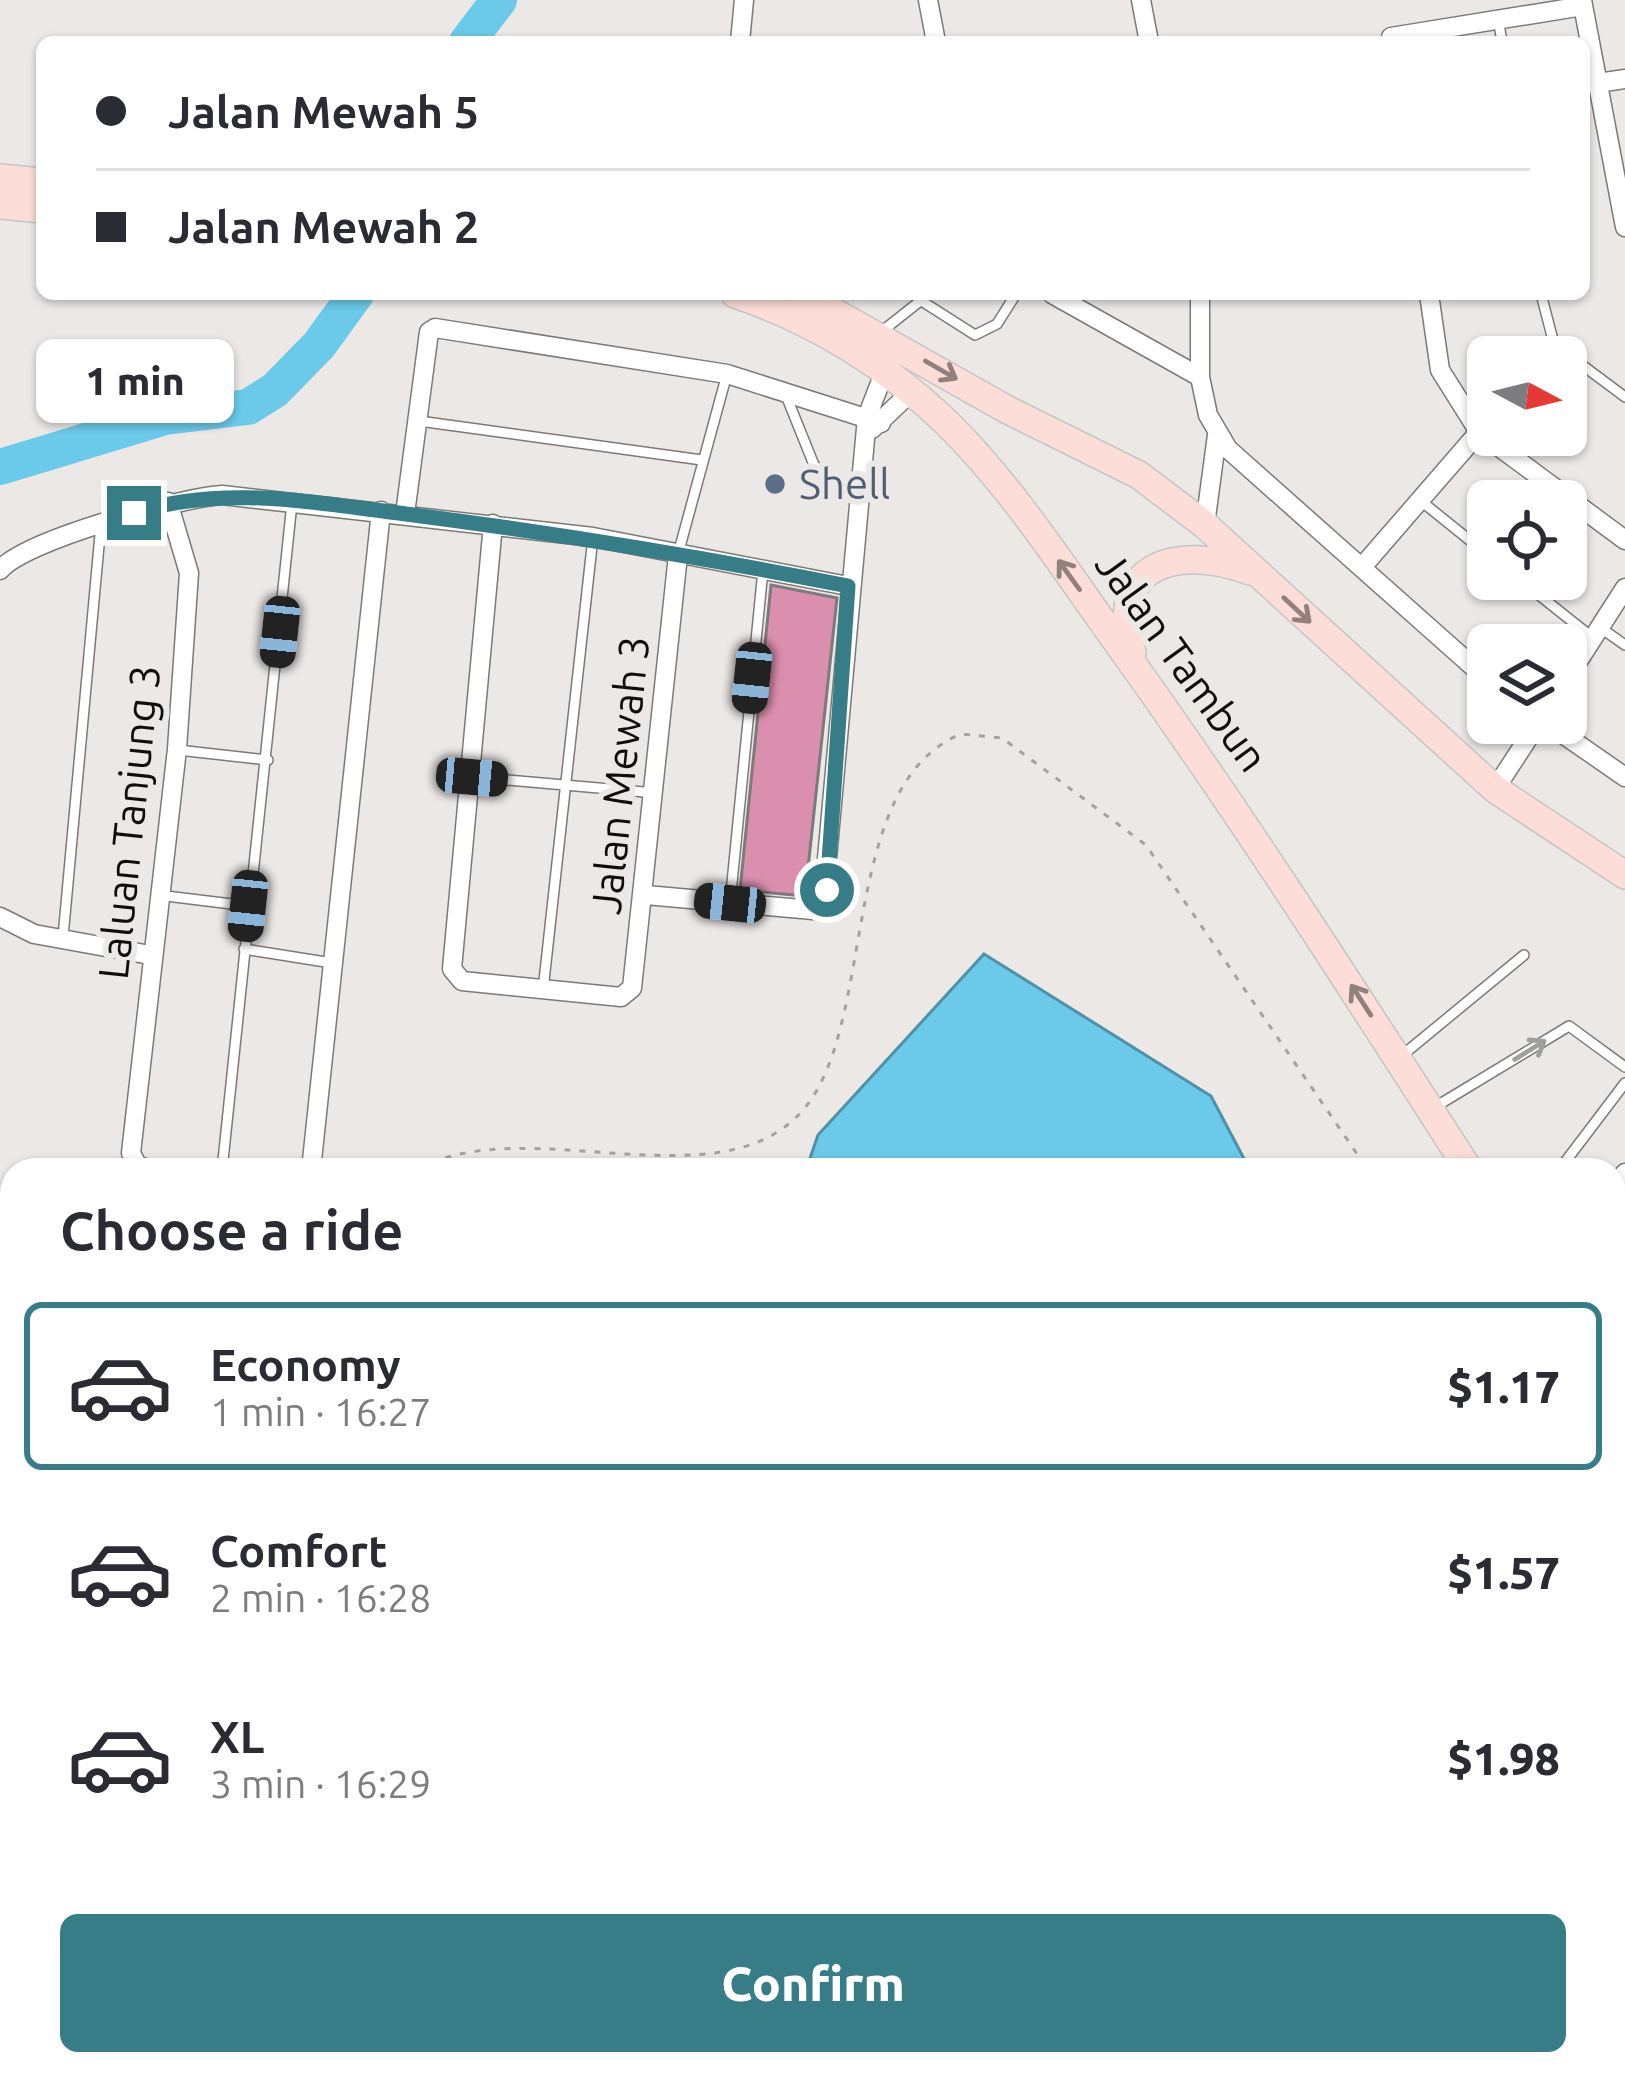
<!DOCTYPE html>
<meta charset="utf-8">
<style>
:root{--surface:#fff;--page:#f7f7f7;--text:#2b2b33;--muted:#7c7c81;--line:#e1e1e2;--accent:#367d87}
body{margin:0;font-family:Ubuntu,sans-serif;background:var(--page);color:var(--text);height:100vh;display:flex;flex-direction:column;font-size:45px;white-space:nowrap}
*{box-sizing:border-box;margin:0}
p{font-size:39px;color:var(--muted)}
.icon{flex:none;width:66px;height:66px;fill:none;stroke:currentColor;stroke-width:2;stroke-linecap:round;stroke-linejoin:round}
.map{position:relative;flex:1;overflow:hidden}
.sheet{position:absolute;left:0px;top:1158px;width:1626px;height:918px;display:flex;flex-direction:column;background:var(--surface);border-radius:36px 36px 0 0;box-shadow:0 3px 9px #0004}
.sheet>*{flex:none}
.guide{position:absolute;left:36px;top:36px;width:1554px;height:264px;border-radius:18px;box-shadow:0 3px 9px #0004;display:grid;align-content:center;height:264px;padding:0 60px;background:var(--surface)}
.needle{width:78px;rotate:97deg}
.tools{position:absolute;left:1467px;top:336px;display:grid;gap:24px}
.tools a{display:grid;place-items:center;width:120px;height:120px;border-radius:18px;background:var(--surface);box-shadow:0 3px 9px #0004;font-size:60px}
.end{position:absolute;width:54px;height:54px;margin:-27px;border:15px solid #367d87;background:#fff;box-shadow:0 0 0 6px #fff}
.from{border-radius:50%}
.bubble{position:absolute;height:84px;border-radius:18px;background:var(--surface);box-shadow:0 3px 9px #0004;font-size:39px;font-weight:800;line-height:84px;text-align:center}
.car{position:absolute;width:36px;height:72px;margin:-36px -18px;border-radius:15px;box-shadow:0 0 9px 3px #0007;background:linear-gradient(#222 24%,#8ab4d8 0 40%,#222 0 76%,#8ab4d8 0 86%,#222 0)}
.guide b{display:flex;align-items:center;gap:42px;height:114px;font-size:45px}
.guide b+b{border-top:3px solid var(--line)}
.guide i{width:30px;height:30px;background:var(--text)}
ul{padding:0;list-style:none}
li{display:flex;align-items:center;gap:36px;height:168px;margin:0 24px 18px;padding:0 36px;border:6px solid transparent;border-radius:18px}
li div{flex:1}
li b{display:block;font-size:45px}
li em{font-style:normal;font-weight:800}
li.on{border-color:var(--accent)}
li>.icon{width:108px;height:108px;stroke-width:1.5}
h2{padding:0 60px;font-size:54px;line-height:144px}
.button{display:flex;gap:24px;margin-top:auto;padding:24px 60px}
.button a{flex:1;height:138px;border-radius:18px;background:var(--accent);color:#fff;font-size:48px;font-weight:800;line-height:138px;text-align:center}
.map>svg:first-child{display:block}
.water{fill:#6bc9e9;stroke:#4f91a7;stroke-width:3}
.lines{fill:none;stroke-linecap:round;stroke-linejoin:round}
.stream{stroke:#4f91a7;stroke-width:6}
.river{stroke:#6bc9e9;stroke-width:36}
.building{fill:#db8fae;stroke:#7d7a7b;stroke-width:3}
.service-casing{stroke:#7c7a78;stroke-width:12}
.minor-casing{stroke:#7c7a78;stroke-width:21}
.primary-casing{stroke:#c5c5c5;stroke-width:30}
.path{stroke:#a5a2a1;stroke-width:3;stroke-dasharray:6 9;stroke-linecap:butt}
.service{stroke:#fff;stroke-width:9}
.minor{stroke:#fff;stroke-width:18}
.primary{stroke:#fcddd7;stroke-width:27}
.oneway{stroke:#91807c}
.oneway2{stroke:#9f9f9e}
.route{stroke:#367d87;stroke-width:15}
.service-dot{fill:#5c6f8a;stroke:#ebe8e6;stroke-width:4.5}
.labels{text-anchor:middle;stroke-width:12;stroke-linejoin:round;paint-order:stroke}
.service-label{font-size:42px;fill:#4e5e75;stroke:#ebe8e6;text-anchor:start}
.street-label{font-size:42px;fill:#0f0e0d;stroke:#ebe8e6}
</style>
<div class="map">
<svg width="1625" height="2076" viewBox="0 0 1625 2076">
<rect width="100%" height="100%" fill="#ebe8e6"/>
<path class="water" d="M984 954 1211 1096 1250 1170H806L818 1135Z
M12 1819V2064H157L156 2076H0V1824Z
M379 2064H1090L1081 2076H380Z"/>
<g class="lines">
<path class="stream" d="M0 1226 12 1223"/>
<path class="river" d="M467 42 499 0
M0 467 165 417 248 407 275 390 319 345 356 294"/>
</g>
<path class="building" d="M771 585 837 598 805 896 740 890Z"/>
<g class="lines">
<g class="service-casing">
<path id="service" d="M1498 18 1502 42
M1541 294 1554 344 1625 397
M920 300 975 335 997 324 1016 294
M881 332 929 294
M785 393 814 465 861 502
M419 421 702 460
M1421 501 1488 555
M678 554 727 374
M1519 579 1593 638
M1601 628 1625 645
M178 750 268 760
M473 777 655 793
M158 895 248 906
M730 903 763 570
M63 937 101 524
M244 949 332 963
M543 990 593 537
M1399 1058 1524 955
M1435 1107 1569 1026 1625 1067
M222 1170 292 503
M1559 1170 1625 1083
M1452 2076V2064"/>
</g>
<g class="minor-casing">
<path id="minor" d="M928 0 936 42
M1141 0 1149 42
M1582 0 1625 227
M740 42 744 0
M1391 42V37L1583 6
M1598 83 1625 79
M1052 294 1200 377 1208 415 1228 449 1488 680
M1200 294V377
M1429 294 1440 370 1479 432 1625 540
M872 429 910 393
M405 514 429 332 435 328 727 374 881 423
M493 524 452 969 462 981 621 997 632 988 678 555
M1205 525 1217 435
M1362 567 1479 432
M0 570C25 540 179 498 222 495L593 537 848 586
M1566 680 1625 588
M1547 723 1625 777
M1495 789 1538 723
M646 895 813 910 823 903 867 417 884 373
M0 917 34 934 150 955
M150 1170 137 1165 131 1153 177 749 189 573 168 502
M311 1170 381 511
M1614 1186 1625 1173
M1614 1623 1625 1604
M1614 1726H1625
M1544 2064 1545 2076
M1381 2076 1388 2064"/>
</g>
<g class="primary-casing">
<path id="primary" d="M0 178 42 182
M0 205 42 209
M735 294C815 321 890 367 950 426 1016 492 1067 573 1122 649 1244 819 1356 994 1469 1170
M802 294 1006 409 1139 475 1205 525 1495 789 1625 875
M1132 653C1108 563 1177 544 1250 571
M1614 1333 1625 1343"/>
</g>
<path class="path" d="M418 1170C521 1109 720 1207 803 1110 878 1024 837 785 961 734L1002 738 1146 845 1368 1170
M0 1404 12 1397
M1135 2076 1141 2064"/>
<use href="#service" class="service"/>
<use href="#minor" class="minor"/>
<use href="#primary" class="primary"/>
</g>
<defs><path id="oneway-shaft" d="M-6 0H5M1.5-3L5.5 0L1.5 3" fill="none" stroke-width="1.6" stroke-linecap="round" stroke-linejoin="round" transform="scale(3)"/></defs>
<g class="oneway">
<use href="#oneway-shaft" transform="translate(941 370) rotate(30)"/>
<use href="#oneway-shaft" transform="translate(1069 575) rotate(-126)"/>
<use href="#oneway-shaft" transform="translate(1297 610) rotate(43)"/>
<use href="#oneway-shaft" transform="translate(1361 1000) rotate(-123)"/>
</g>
<use class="oneway2" href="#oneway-shaft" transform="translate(1530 1050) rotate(-32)"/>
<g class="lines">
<path class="route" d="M134 513C222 484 315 503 406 514 554 533 701 557 848 586L827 890"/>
</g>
<circle class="service-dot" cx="775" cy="484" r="12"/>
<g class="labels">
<g class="service-label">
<text x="799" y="499">Shell</text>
</g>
<g class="street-label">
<text transform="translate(1182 661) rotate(54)" y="15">Jalan Tambun</text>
<text transform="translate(620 775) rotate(-84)" y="15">Jalan Mewah 3</text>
<text transform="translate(129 822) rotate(-84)" y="15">Laluan Tanjung 3</text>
</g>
</g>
</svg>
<div class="tools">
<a><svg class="needle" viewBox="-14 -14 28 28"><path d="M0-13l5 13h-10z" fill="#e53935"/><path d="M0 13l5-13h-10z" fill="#7c7c81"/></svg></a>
<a><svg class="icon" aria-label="locate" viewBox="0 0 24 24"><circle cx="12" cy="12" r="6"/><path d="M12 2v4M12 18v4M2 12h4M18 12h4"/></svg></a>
<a><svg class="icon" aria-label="layers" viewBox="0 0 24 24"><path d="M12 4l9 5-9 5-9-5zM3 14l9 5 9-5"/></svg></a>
</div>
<i class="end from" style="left:827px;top:890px"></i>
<i class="end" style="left:134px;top:513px"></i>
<div class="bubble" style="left:36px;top:339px;width:198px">1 min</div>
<i class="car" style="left:280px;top:632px;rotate:186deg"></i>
<i class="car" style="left:752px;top:678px;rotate:186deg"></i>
<i class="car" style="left:472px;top:777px;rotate:95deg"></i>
<i class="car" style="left:730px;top:903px;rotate:276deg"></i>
<i class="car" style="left:248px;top:906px;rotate:186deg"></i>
<div class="guide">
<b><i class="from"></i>Jalan Mewah 5</b>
<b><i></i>Jalan Mewah 2</b>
</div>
<section class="sheet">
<h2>Choose a ride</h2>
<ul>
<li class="on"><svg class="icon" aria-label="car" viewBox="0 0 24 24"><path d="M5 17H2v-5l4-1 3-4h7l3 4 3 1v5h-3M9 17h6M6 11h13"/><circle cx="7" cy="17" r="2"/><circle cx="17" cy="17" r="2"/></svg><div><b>Economy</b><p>1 min · 16:27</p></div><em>$1.17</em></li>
<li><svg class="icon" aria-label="car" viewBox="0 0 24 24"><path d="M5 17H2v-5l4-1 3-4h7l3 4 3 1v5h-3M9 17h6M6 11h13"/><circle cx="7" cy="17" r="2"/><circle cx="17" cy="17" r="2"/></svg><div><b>Comfort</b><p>2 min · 16:28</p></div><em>$1.57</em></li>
<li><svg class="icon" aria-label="car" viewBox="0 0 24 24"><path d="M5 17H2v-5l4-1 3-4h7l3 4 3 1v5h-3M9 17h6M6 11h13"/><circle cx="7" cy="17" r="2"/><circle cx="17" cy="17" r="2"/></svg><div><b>XL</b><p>3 min · 16:29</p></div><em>$1.98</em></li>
</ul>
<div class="button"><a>Confirm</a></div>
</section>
</div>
